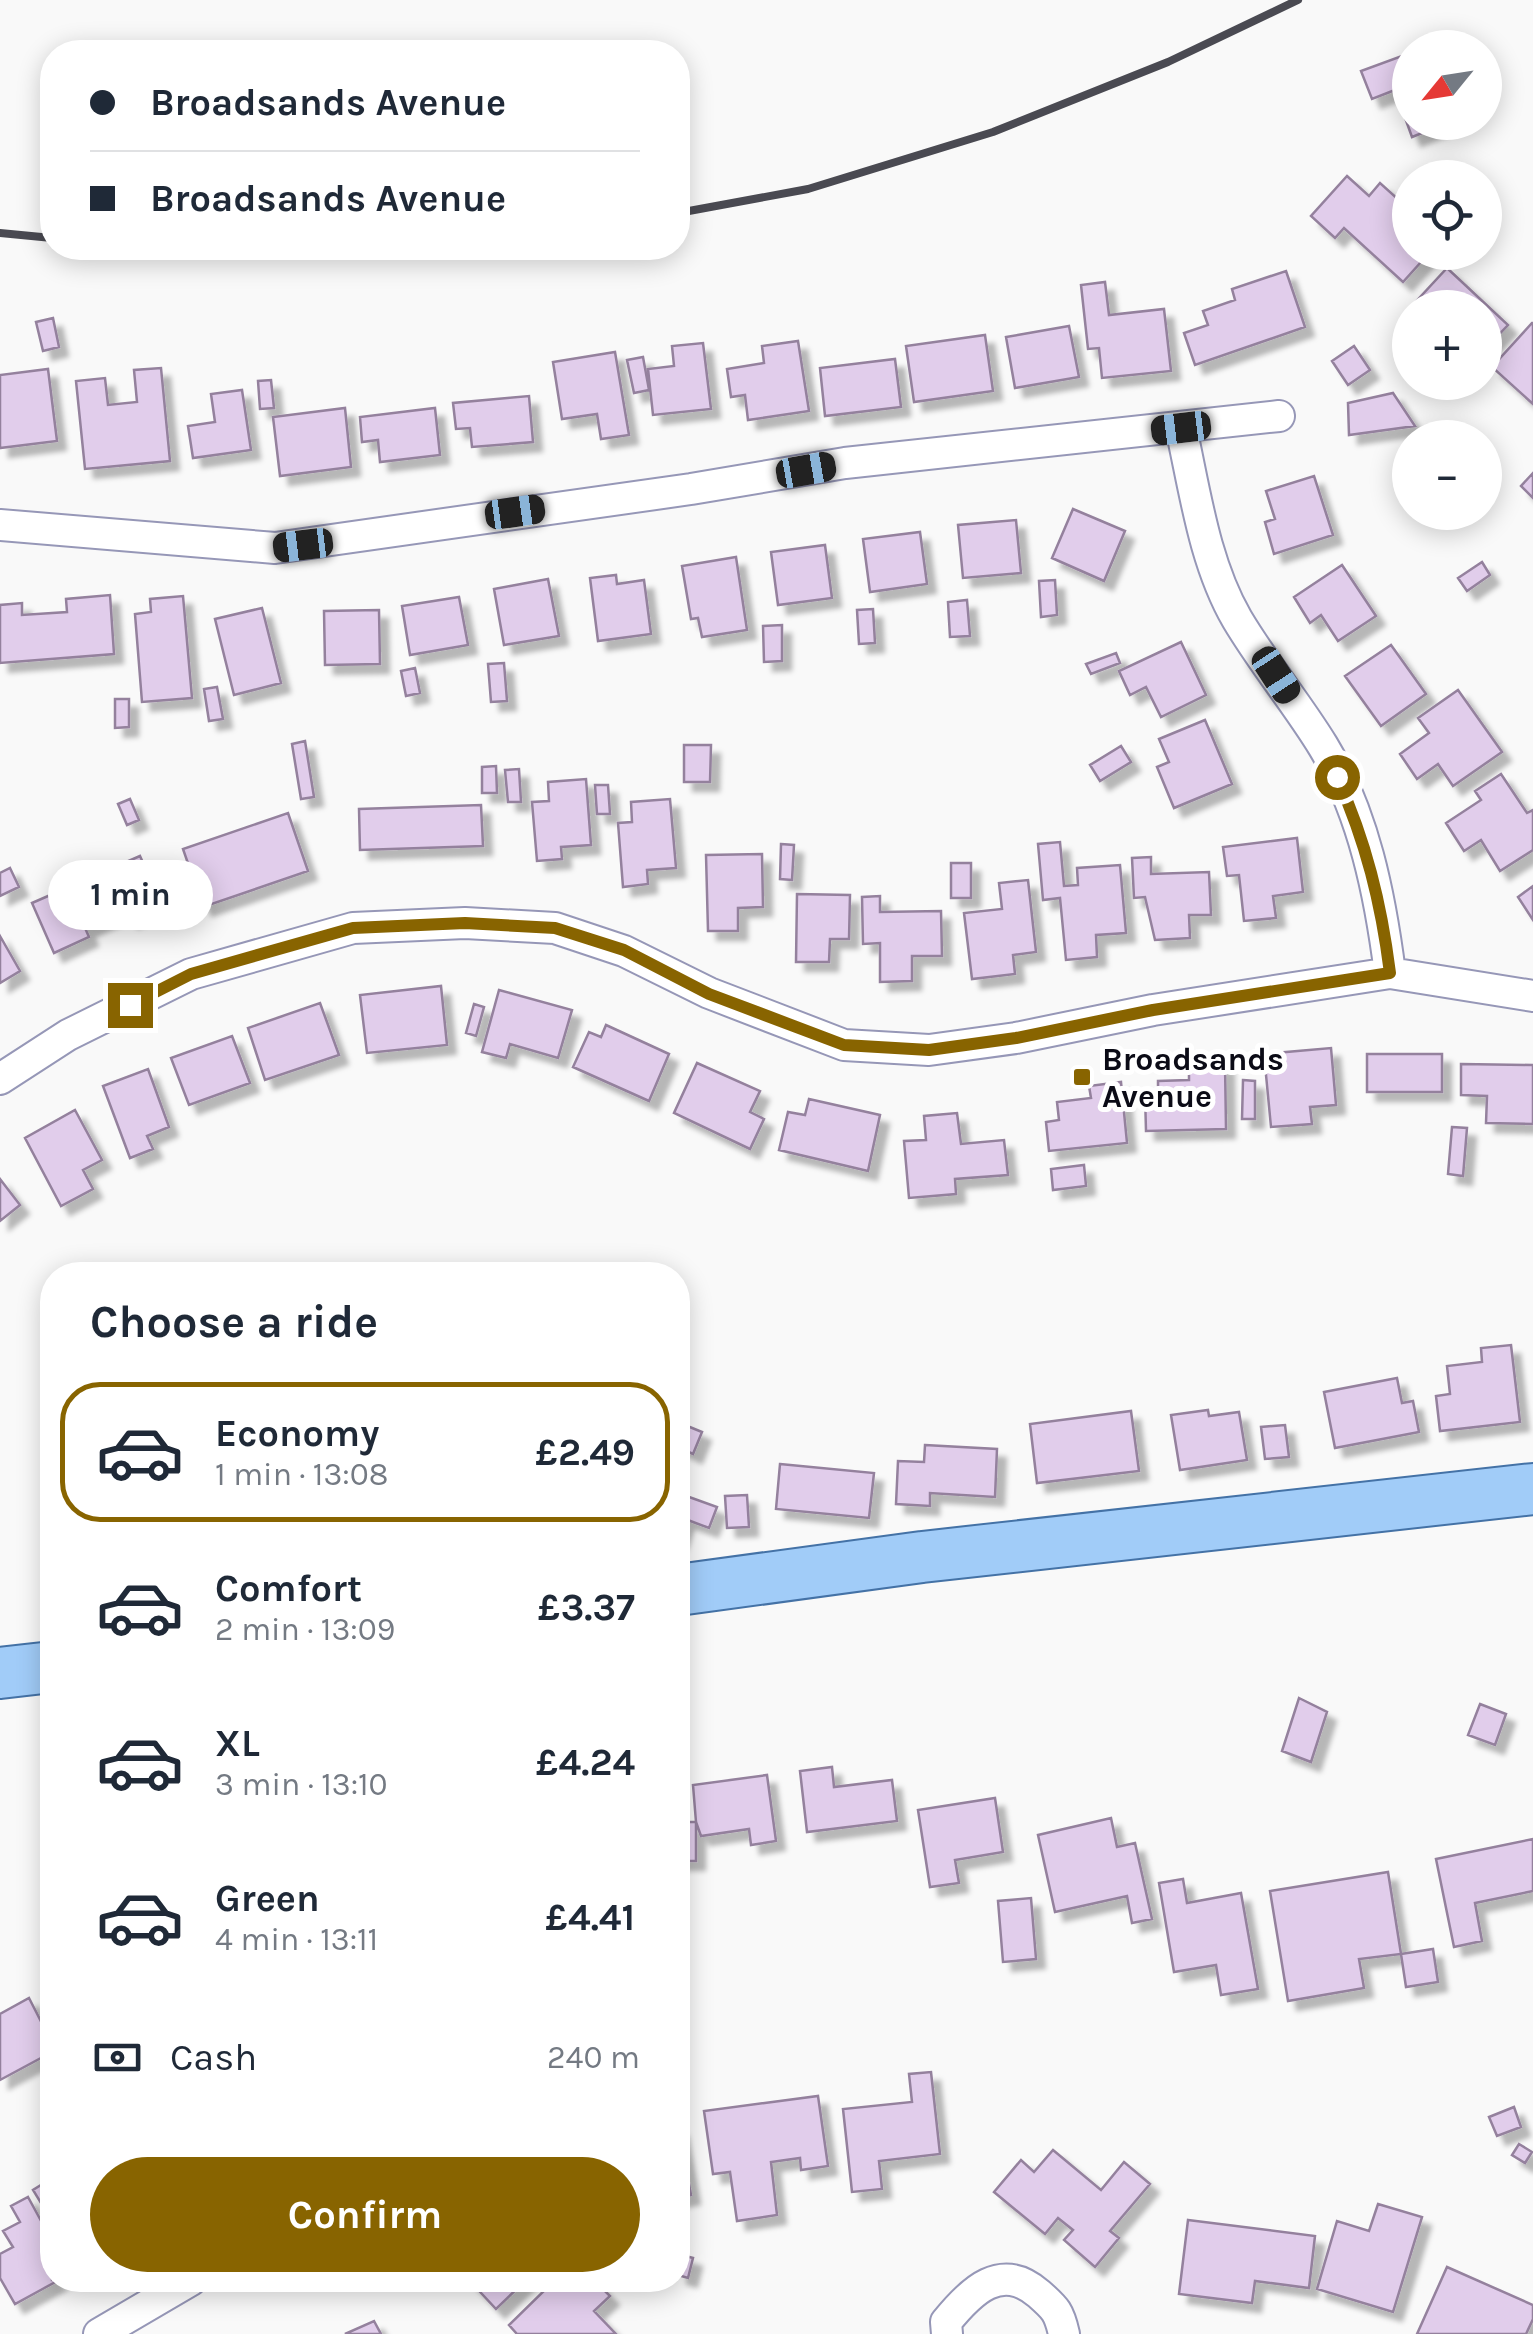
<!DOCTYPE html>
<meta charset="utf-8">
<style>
:root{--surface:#fff;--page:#f2f2f3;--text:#1f2937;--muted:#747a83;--line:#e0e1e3;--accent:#886400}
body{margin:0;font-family:Karla,sans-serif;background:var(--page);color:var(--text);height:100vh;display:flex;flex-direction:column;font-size:38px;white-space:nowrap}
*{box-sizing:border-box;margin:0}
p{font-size:32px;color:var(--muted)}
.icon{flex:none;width:55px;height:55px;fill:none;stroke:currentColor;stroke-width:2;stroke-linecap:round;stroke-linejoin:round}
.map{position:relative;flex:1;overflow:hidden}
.details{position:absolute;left:40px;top:1262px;width:650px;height:1030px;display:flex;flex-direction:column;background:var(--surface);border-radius:40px;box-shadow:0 5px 25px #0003}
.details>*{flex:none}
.guide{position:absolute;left:40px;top:40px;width:650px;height:220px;border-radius:40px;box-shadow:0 5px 25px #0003;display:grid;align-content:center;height:220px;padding:0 50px;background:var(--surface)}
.needle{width:65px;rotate:240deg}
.controls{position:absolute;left:1392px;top:30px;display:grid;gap:20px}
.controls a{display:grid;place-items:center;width:110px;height:110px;border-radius:50%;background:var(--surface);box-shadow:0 5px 25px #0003;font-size:50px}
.end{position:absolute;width:45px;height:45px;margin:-22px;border:12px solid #886400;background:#fff;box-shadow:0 0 0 5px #fff}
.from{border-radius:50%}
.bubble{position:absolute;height:70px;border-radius:35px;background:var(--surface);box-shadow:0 5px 25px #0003;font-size:32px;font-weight:700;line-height:70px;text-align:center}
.car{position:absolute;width:30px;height:60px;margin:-30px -15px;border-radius:12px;box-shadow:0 0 8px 2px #0007;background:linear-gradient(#222 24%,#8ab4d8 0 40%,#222 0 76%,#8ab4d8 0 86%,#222 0)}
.guide b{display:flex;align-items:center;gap:35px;height:95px;font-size:38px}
.guide b+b{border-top:2px solid var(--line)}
.guide i{width:25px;height:25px;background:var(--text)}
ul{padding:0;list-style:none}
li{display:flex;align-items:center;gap:30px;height:140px;margin:0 20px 15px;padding:0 30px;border:5px solid transparent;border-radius:40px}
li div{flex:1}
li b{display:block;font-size:38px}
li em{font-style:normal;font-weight:700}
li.on{border-color:var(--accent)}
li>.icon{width:90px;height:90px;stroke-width:1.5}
h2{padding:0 50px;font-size:45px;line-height:120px}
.pay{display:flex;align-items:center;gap:25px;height:110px;padding:0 50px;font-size:38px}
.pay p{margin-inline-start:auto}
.primary-button{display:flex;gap:20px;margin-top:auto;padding:20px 50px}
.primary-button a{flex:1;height:115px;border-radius:60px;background:var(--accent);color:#fff;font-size:40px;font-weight:700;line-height:115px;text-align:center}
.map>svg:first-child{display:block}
.building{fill:#e1cdeb;stroke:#94819d;stroke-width:2.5;filter:url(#shadow)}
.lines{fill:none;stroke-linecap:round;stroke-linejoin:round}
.street-casing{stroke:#9697b7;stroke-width:34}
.primary-casing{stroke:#4472a6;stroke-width:54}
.street{stroke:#fff;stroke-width:30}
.primary{stroke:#a1ccf8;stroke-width:50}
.rail{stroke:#4a4a52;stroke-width:8}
.route{stroke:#886400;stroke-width:12}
.poi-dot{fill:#886400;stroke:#fff;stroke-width:4}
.labels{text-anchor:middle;stroke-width:10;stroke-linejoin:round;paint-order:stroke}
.poi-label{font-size:32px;font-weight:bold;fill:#0b0b16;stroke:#fff;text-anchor:start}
</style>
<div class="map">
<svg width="1533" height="2334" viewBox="0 0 1533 2334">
<defs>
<filter id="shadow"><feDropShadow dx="9" dy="9" stdDeviation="2.5" flood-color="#0004"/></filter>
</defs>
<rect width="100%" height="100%" fill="#f9f9f9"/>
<path class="building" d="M1410 53V122H1450L1412 137 1395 90 1372 99 1361 71Z
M1347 176 1369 196 1380 183 1410 210V252H1430L1403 282 1344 228 1335 238 1311 216Z
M1447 268 1508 325 1485 349V308H1410Z
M1286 271 1305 327 1195 365 1184 333 1208 325 1203 311 1235 300 1232 289Z
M1105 282 1109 315 1164 309 1171 371 1102 378 1099 348 1088 349 1081 285Z
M53 318 59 347 43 351 36 322Z
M1532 323H1533V404L1492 367Z
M1069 326 1079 377 1015 388 1006 337Z
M985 335 993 391 914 402 906 346Z
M798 341 809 411 748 420 745 395 731 397 727 369 764 363 762 346Z
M703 343 711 409 653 415 648 369 674 366 672 346Z
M1354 346 1370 370 1348 385 1332 361Z
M615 352 629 435 601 439 597 414 562 419 553 362Z
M643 357 649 390 634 393 627 360Z
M895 359 901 407 825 416 820 368Z
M161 368 170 461 85 469 76 381 105 378 108 405 137 402 134 370Z
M48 369 57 441 0 448V375Z
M271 380 274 408 260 409 258 381Z
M242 390 251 450 193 458 188 426 215 422 211 394Z
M1393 393 1415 426 1349 435 1348 403Z
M529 396 533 442 472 447 470 428 456 429 453 403Z
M345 408 351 467 280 476 273 417Z
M435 408 440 455 380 462 378 440 362 442 360 417Z
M1533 473V498L1521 486Z
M1314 476 1333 535 1274 554 1265 522 1275 519 1266 491Z
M1073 509 1125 531 1104 581 1052 558Z
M1016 520 1021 573 963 578 958 525Z
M920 532 927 584 870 592 863 539Z
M825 545 832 598 778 605 771 552Z
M736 557 747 630 702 637 698 618 691 619 682 566Z
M1482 562 1490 575 1467 591 1458 578Z
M1342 565 1376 616 1338 641 1321 615 1310 623 1294 597Z
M616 575 617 584 644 580 651 634 598 641 590 578Z
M548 579 559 636 504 645 494 589Z
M1055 580 1057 615 1041 617 1039 581Z
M110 595 114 654 0 663V605L22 603V615L67 612 66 599Z
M183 596 192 698 142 702 135 614 151 612 150 599Z
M459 597 468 645 410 655 402 606Z
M967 600 970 636 950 637 948 602Z
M262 608 281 683 234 695 215 619Z
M873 609 875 643 859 644 857 610Z
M379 610 380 664 325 665 324 611Z
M782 625V661L764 662 763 626Z
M1181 642 1206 695 1161 717 1146 687 1130 695 1119 671Z
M1391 645 1426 694 1381 726 1345 676Z
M1116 653 1120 663 1091 674 1086 664Z
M504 663 507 701 491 702 488 664Z
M415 668 420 693 406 696 401 671Z
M217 687 223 719 209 721 204 689Z
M1458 690 1502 752 1453 786 1438 764 1417 779 1400 754 1429 733 1418 718Z
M115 699H129V727L115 728Z
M1205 720 1232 784 1174 808 1157 767 1169 762 1159 739Z
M305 741 314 797 301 799 292 744Z
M684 745H711L710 782H684Z
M1121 746 1131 762 1100 781 1090 765Z
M496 766 497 793H482V767Z
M519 769 521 802H508L505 770Z
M1501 774 1527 813 1533 810V850L1500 871 1481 840 1464 851 1446 823 1481 800 1475 791Z
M586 779 591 845 561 847 562 859 537 861 532 802 549 801 548 782Z
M595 785H608L610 814H597Z
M130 799 139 820 127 825 118 804Z
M670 799 676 868 647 870 648 884 623 887 618 823 632 822 631 802Z
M481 805 483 846 360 850 359 809Z
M288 813 308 871 203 907 183 849Z
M1297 838 1303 892 1273 896 1276 918 1244 921 1239 875 1227 876 1223 847Z
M1060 842 1064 886 1078 885 1077 868 1120 865 1126 933 1096 935 1097 957 1066 960 1060 898 1043 900 1038 844Z
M781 844 794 845 792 880 780 879Z
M762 854 763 907 738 908V931H708L706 855Z
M140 856 162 905 129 919 126 910 85 928 89 937 54 953 32 903Z
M1151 857V874L1209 872 1211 915H1189L1190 938 1155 940 1145 897 1134 898 1132 858Z
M951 863H971V898H951Z
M10 868 19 887 0 896V873Z
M1028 880 1036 952 1013 955 1015 974 972 979 964 913 1002 909 999 883Z
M1533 886V920L1518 897Z
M797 894 850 895 849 939H830L829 962H796Z
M880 896V912L941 911 942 956H912V981L880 982V943L863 944 862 897Z
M0 936 20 971 0 983Z
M441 986 447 1045 367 1053 360 995Z
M499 990 572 1010 558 1058 510 1044 506 1058 482 1052Z
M320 1003 339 1055 265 1080 248 1028Z
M474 1004 484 1007 476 1036 466 1033Z
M606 1025 669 1054 649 1101 573 1067 589 1032 601 1037Z
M232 1036 250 1083 189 1105 171 1058Z
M1331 1048 1336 1105 1310 1107 1312 1124 1271 1127 1264 1054Z
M1367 1054H1442V1092H1367Z
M697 1063 760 1091 750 1112 764 1119 750 1149 674 1113Z
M1225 1064 1226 1129 1146 1131 1145 1094H1158V1081L1189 1080V1065Z
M1461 1064 1533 1065V1124L1486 1123 1487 1096 1461 1095Z
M148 1069 169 1127 147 1136 153 1149 130 1158 103 1086Z
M1243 1080 1255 1081V1119H1242Z
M1121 1082 1127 1143 1049 1151 1046 1122 1059 1120 1057 1102 1091 1098 1089 1086Z
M809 1099 880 1115 868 1171 779 1150 788 1112 805 1115Z
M75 1110 102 1160 83 1170 93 1189 61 1206 25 1138Z
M957 1113 961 1144 1004 1140 1008 1175 955 1179 956 1194 909 1198 904 1141 926 1140 924 1116Z
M1452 1127 1467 1128 1463 1176 1448 1174Z
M1084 1165 1086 1186 1053 1190 1051 1169Z
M0 1179 20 1205 0 1221Z
M1511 1345 1520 1422 1440 1431 1436 1396 1450 1394 1447 1366 1482 1362 1481 1348Z
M1397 1378 1402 1403 1413 1401 1419 1432 1335 1448 1324 1392Z
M1208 1410 1209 1416 1239 1412 1247 1460 1180 1470 1171 1415Z
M1131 1411 1139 1471 1037 1483 1030 1424Z
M680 1423 702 1432 693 1454 678 1447Z
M1285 1425 1289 1457 1265 1459 1261 1427Z
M925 1445 997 1449 995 1497 930 1493V1506L896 1504 898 1461 924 1462Z
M780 1464 874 1473 869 1518 776 1509Z
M678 1493 717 1507 709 1528 685 1519 678 1541Z
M747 1495 749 1527 727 1528 725 1496Z
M1299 1698 1327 1712 1311 1762 1282 1751Z
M1480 1704 1506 1714 1495 1745 1468 1735Z
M832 1767 834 1787 892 1780 897 1821 807 1832 800 1771Z
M767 1775 776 1841 751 1845 749 1829 701 1836 696 1822 693 1785Z
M995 1798 1003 1852 955 1860 959 1883 930 1887 918 1810Z
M1111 1818 1117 1847 1135 1843 1152 1919 1132 1923 1127 1896 1055 1912 1038 1835Z
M678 1822H696V1861H678Z
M1533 1839V1891L1475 1903 1482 1941 1454 1947 1436 1859Z
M1388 1872 1401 1954 1359 1959 1364 1988 1288 2001 1270 1891Z
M1183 1879 1187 1903 1241 1893 1258 1989 1221 1995 1216 1965 1174 1972 1159 1883Z
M1031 1898 1036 1959 1003 1962 998 1901Z
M1433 1949 1438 1982 1406 1987 1401 1954Z
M29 1998 52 2043V2052L0 2080V2014Z
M931 2072 940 2154 879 2161 882 2189 852 2192 843 2109 912 2102 909 2074Z
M818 2096 828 2166 801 2170 800 2158 771 2162 777 2215 737 2221 730 2172 713 2174 704 2111Z
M1514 2107 1521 2127 1497 2136 1489 2117Z
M679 2128 691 2195 678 2198V2129Z
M1519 2144 1532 2152 1525 2163 1512 2155Z
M1053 2150 1101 2190 1124 2162 1150 2184 1110 2231 1119 2238 1095 2267 1064 2240 1073 2230 1058 2218 1045 2234 994 2192 1021 2160 1034 2172Z
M49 2180 52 2186V2221L33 2190Z
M28 2197 52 2241V2250L47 2253 52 2262V2280H59L15 2304 0 2278V2254L13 2247 3 2231 20 2222 11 2206Z
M1378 2204 1422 2217 1393 2312 1317 2289 1337 2221 1369 2231Z
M1188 2220 1315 2236 1309 2288 1255 2281 1252 2303 1179 2294Z
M678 2254 693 2258 688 2278 678 2275Z
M1447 2267 1533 2305V2319L1526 2334H1417Z
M469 2280H526L496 2309Z
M594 2280 610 2296 594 2311 616 2334H517L509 2325 555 2280Z
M374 2321 381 2334H345Z"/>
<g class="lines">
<g class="street-casing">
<path id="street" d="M1181 428C1195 491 1204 562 1237 619 1263 663 1296 702 1323 746 1364 814 1380 895 1390 973
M0 525 275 548 691 489 845 463 1279 416
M0 1079 68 1035 191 974 353 928 465 923 555 928 624 951 709 993 844 1045 929 1050 1016 1038 1153 1010 1390 973 1533 996
M99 2334 191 2280
M947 2334 946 2322C971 2291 1001 2261 1039 2294 1056 2309 1059 2312 1064 2334"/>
</g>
<g class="primary-casing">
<path id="primary" d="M678 1590 922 1557 1533 1489
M0 1673 52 1667"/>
</g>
<use href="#street" class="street"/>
<use href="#primary" class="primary"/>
<path class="rail" d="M678 213 808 189 993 132 1168 62 1298 0
M0 233 52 238
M163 248 195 250 331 248"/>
</g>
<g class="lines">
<path class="route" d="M130 1005 191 974 353 928 465 923 555 928 624 950 709 994 844 1045 929 1050 1016 1038 1153 1010 1390 973C1381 902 1366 842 1337 777"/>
</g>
<rect class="poi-dot" x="1072" y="1067" width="20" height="20" rx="5"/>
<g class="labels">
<g class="poi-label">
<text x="1102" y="1070">Broadsands<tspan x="1102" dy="37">Avenue</tspan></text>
</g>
</g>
</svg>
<div class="controls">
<a><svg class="needle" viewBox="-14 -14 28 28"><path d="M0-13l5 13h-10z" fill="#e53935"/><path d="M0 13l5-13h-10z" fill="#747a83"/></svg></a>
<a><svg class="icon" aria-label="locate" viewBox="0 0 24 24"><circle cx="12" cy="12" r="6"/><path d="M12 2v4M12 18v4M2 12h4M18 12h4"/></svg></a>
<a>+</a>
<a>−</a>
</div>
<i class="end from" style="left:1337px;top:777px"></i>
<i class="end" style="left:130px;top:1005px"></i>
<div class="bubble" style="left:48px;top:860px;width:165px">1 min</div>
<i class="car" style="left:1181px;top:428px;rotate:263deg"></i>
<i class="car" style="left:806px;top:470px;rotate:80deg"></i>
<i class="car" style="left:515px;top:512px;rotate:82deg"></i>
<i class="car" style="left:303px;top:545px;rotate:263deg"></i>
<i class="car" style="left:1276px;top:675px;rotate:147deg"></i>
<div class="guide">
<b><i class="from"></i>Broadsands Avenue</b>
<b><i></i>Broadsands Avenue</b>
</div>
<section class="details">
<h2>Choose a ride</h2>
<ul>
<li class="on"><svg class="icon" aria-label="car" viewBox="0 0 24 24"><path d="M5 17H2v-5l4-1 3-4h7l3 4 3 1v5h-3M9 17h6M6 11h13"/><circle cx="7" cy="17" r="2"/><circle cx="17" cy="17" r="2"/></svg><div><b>Economy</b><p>1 min · 13:08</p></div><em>£2.49</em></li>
<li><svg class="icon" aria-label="car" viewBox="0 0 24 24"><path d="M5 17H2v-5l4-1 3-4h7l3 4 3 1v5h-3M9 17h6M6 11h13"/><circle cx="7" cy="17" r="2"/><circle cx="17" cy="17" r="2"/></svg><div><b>Comfort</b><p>2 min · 13:09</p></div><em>£3.37</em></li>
<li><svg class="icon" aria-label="car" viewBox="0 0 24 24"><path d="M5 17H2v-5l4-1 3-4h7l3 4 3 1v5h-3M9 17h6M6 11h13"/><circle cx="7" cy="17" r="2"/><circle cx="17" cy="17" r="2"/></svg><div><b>XL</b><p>3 min · 13:10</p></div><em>£4.24</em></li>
<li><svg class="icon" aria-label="car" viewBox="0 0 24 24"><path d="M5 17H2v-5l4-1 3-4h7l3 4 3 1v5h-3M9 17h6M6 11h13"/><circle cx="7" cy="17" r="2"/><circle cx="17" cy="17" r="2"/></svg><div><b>Green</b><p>4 min · 13:11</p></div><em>£4.41</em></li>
</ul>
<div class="pay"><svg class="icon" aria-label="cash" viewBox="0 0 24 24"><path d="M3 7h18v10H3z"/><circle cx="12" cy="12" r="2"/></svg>Cash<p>240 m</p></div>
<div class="primary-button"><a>Confirm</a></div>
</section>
</div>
